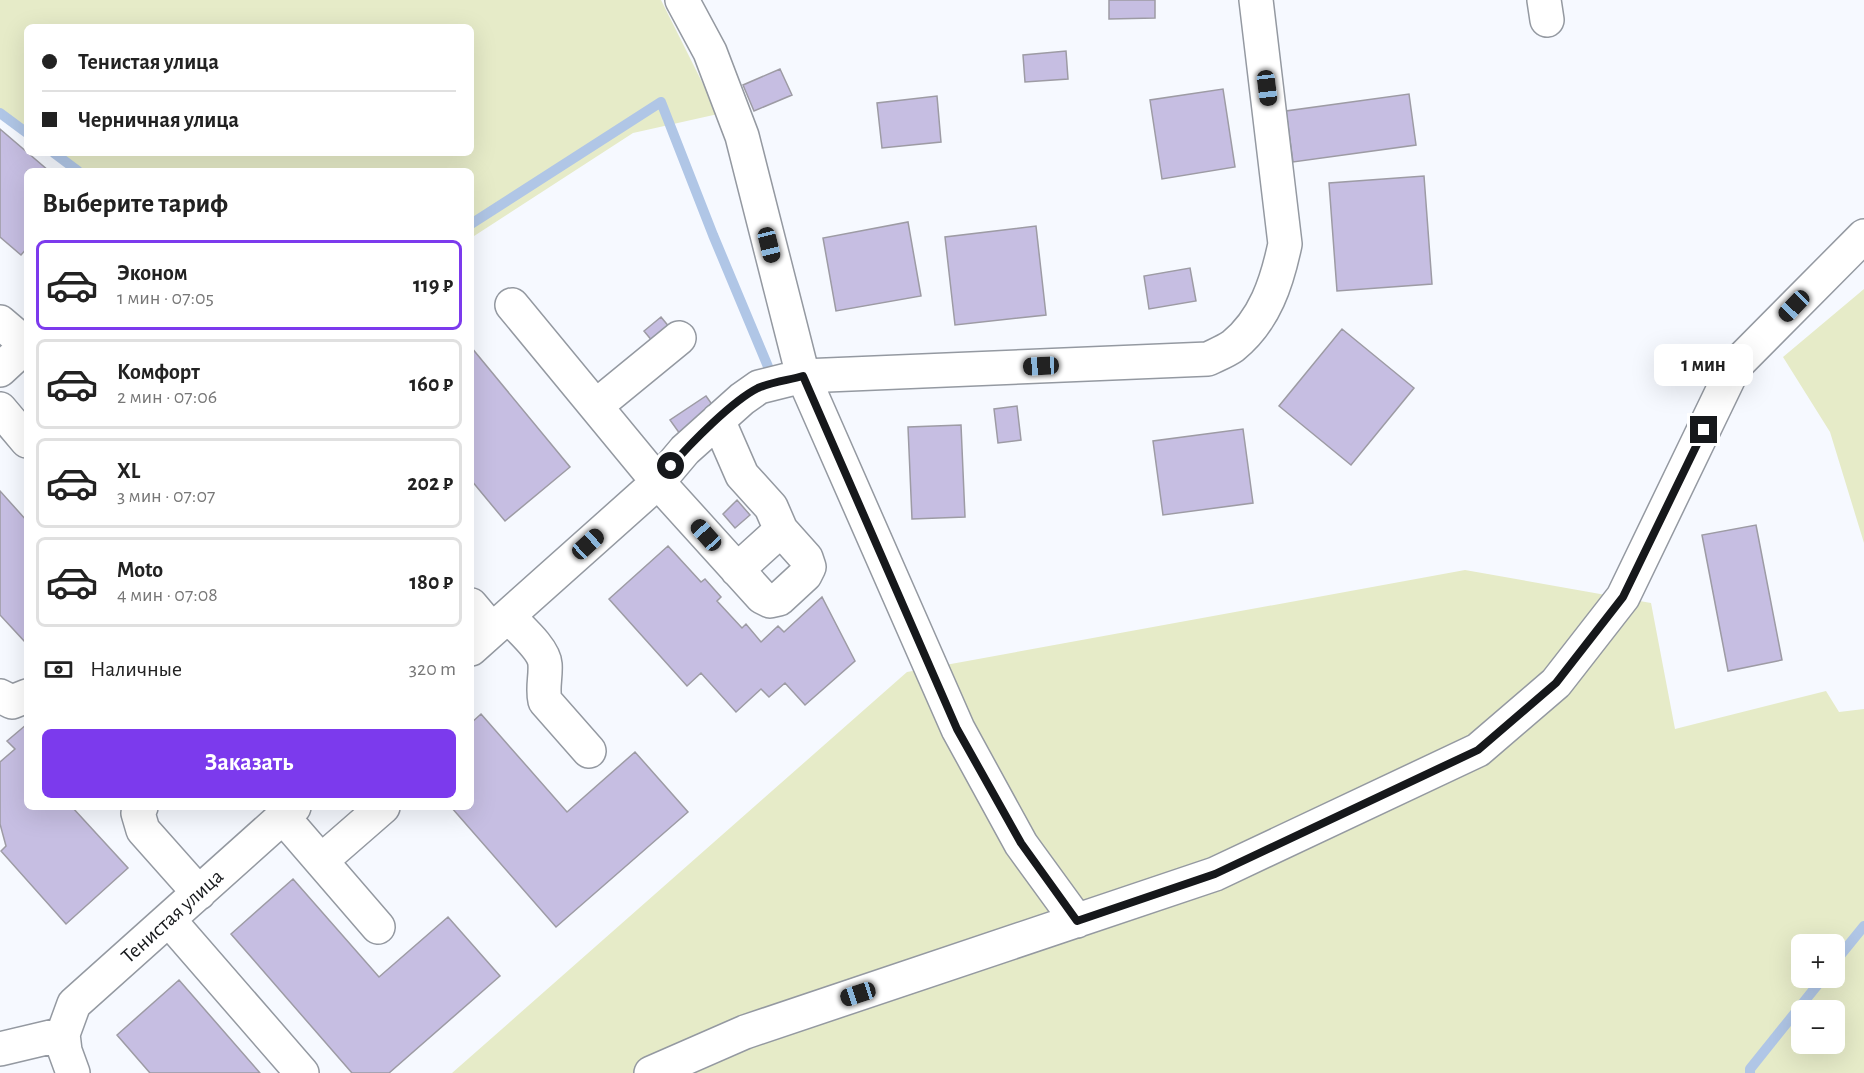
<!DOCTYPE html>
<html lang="ru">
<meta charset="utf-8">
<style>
:root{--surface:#fff;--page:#f6f6f6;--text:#222;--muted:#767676;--line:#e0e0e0;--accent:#7c3aed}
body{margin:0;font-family:"Alegreya Sans",sans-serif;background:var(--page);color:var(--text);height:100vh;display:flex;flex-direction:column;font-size:22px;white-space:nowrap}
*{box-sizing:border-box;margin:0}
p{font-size:20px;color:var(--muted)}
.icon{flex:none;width:33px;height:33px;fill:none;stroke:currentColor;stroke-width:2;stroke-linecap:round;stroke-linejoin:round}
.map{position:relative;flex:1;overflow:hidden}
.panel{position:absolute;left:24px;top:168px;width:450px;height:642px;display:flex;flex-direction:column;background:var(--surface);border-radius:9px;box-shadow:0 6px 24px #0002}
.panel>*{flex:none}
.guide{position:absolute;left:24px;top:24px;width:450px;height:132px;border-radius:9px;box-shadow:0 6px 24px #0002;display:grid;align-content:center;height:132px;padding:0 18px;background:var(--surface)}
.buttons{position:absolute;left:1791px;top:934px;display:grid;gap:12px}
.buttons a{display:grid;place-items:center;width:54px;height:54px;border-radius:9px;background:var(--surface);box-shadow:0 6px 24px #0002;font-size:30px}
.end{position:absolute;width:27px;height:27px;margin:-14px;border:8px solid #16181b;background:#fff;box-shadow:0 0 0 3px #fff}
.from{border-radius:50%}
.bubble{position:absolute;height:42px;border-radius:9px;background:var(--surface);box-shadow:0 6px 24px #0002;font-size:20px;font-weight:600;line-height:42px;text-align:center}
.car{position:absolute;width:18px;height:36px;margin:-18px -9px;border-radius:8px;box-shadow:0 0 4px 2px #0007;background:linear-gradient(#222 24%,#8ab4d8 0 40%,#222 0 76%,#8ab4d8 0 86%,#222 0)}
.guide b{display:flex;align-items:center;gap:21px;height:57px;font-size:22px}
.guide b+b{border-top:2px solid var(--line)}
.guide i{width:15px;height:15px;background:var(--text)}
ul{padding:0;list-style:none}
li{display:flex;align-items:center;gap:18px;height:90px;margin:0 12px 9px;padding:0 6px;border:3px solid var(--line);border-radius:9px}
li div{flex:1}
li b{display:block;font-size:22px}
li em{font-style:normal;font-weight:600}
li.current{border-color:var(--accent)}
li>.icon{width:54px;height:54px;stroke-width:1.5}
h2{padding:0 18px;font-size:27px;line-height:72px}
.pay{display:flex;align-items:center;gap:15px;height:66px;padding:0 18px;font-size:22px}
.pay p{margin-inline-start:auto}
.primary-button{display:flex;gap:12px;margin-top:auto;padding:12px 18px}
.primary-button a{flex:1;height:69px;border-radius:9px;background:var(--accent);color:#fff;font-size:24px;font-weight:600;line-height:69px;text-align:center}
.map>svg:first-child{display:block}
.green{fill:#e6ebc8;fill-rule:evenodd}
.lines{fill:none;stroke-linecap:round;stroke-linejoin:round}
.stream{stroke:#b0c6e6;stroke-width:10}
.building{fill:#c6bee2;stroke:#9d9ba4;stroke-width:1.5}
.minor-casing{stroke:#9499a1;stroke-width:36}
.minor{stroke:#fff;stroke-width:33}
.route{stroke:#16181b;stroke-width:8}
.labels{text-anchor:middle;stroke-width:5;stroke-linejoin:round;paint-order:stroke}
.street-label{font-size:21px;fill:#16181b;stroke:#fff}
</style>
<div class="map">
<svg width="1864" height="1073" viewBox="0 0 1864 1073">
<rect width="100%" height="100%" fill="#f6f9ff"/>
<path class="green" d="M0 0H661L718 114 633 133 471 238V171H78L54 153H471V27H27V133L0 113Z
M1864 289V543L1830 432 1783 357Z
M1465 570 1651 603 1675 729 1826 691 1839 712 1864 709V1073H452L907 672ZM1802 945H1834V978H1802ZM1802 1011H1834V1044H1802Z"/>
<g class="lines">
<path class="stream" d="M0 113 27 133
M54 153 78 171
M471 224 661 102 713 235 769 369
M1834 963 1864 926
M1750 1073V1069L1823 978"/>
</g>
<path class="building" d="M1109 0H1155V18L1109 19Z
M1066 51 1068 79 1025 82 1023 55Z
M780 69 792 95 754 111 743 85Z
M1223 89 1235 167 1162 179 1150 100Z
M1409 94 1416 145 1293 162 1286 111Z
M937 96 941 142 882 148 877 103Z
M0 129 49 171H27V248L21 255 0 237Z
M1424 176 1432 284 1337 291 1329 183Z
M908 222 921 296 836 311 823 238Z
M1036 226 1046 315 955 325 945 237Z
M1190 268 1196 301 1149 309 1144 276Z
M661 317 670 328 653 342 644 331Z
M1342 329 1414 388 1351 465 1279 406Z
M471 347 570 467 505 521 471 480Z
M706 396 716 410 680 434 670 420Z
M1017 406 1021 440 998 443 994 409Z
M961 425 965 517 912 519 908 427Z
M1243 429 1253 503 1163 515 1153 441Z
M0 491 27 521 26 643 0 615Z
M737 500 750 515 735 528 723 514Z
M1756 525 1782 660 1728 671 1702 535Z
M668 546 701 582 705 579 721 597 717 601 742 628 746 624 761 642 778 626 784 632 822 597 855 661 805 705 785 683 769 697 761 689 736 712 701 673 687 686 609 599Z
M481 714 567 812 635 752 688 812 556 927 451 807H471V723Z
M27 724V807H72L128 868 66 924 1 851 6 846 0 824V762L15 749 7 741Z
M293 879 379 977 448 917 500 976 389 1073H352L231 934Z
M179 980 260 1073H150L117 1035Z"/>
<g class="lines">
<g class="minor-casing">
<path id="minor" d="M682 0 710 52 742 136 803 376 958 729 1021 844 1077 921
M1544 0 1547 20
M512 305 658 482 762 597 770 601 779 599 805 575 809 567 806 558 781 530 771 507 742 475 718 420
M0 322 27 345
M0 370 27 345
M596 406 679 338
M0 409 27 441
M737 570 781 530
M471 605 492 630
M508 616C518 627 544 649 545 664 546 677 542 688 545 701L589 751
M471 649 658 482 685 450 742 399 759 387 803 376 1208 359C1216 355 1226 351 1233 346 1265 320 1277 282 1285 244L1256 0
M0 696 12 702 27 696
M141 807 138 813 143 830 199 893
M283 817 378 927
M321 861 383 807
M169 920 302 1073
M63 1034 74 1004 294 807
M63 1034 65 1051 73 1073
M0 1049 63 1034
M651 1073 745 1032 1215 874 1478 750 1556 683 1623 597 1734 367 1864 236"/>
</g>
<use href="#minor" class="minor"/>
</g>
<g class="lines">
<path class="route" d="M671 466C690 444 732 401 758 388 771 382 789 380 803 376L957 729 1021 843 1077 921 1215 874 1478 750 1556 683 1623 597 1704 430"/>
</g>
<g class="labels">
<g class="street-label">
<text transform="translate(172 916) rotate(-42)" y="7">Тенистая улица</text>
</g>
</g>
</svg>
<div class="buttons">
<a>+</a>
<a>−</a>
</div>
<i class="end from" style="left:671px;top:466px"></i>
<i class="end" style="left:1704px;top:430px"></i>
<div class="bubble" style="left:1654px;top:344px;width:99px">1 мин</div>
<i class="car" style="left:1267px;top:88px;rotate:173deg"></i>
<i class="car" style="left:769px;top:245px;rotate:166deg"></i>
<i class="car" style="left:1794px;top:306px;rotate:224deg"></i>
<i class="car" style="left:1041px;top:366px;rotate:267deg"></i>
<i class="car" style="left:706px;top:535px;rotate:318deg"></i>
<i class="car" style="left:588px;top:544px;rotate:48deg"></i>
<i class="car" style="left:858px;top:994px;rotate:252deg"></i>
<div class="guide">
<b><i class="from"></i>Тенистая улица</b>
<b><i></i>Черничная улица</b>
</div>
<section class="panel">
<h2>Выберите тариф</h2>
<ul>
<li class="current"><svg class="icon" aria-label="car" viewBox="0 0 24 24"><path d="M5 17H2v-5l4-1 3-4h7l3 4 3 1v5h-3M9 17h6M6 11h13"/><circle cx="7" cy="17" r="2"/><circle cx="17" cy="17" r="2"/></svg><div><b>Эконом</b><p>1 мин · 07:05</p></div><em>119 ₽</em></li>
<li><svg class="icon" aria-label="car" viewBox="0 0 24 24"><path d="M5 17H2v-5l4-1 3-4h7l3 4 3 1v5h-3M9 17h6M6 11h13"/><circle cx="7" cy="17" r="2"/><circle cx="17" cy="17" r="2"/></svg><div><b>Комфорт</b><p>2 мин · 07:06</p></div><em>160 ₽</em></li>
<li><svg class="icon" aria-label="car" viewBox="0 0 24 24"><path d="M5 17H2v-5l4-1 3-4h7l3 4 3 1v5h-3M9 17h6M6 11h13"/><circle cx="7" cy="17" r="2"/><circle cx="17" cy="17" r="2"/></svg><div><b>XL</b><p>3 мин · 07:07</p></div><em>202 ₽</em></li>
<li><svg class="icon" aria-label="car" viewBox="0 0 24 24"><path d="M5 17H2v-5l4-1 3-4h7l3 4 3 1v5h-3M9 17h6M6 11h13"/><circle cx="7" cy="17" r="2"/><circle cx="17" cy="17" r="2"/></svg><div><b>Moto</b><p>4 мин · 07:08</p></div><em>180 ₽</em></li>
</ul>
<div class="pay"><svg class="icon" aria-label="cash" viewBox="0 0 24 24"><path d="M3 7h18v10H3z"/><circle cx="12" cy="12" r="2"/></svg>Наличные<p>320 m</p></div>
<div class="primary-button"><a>Заказать</a></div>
</section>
</div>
